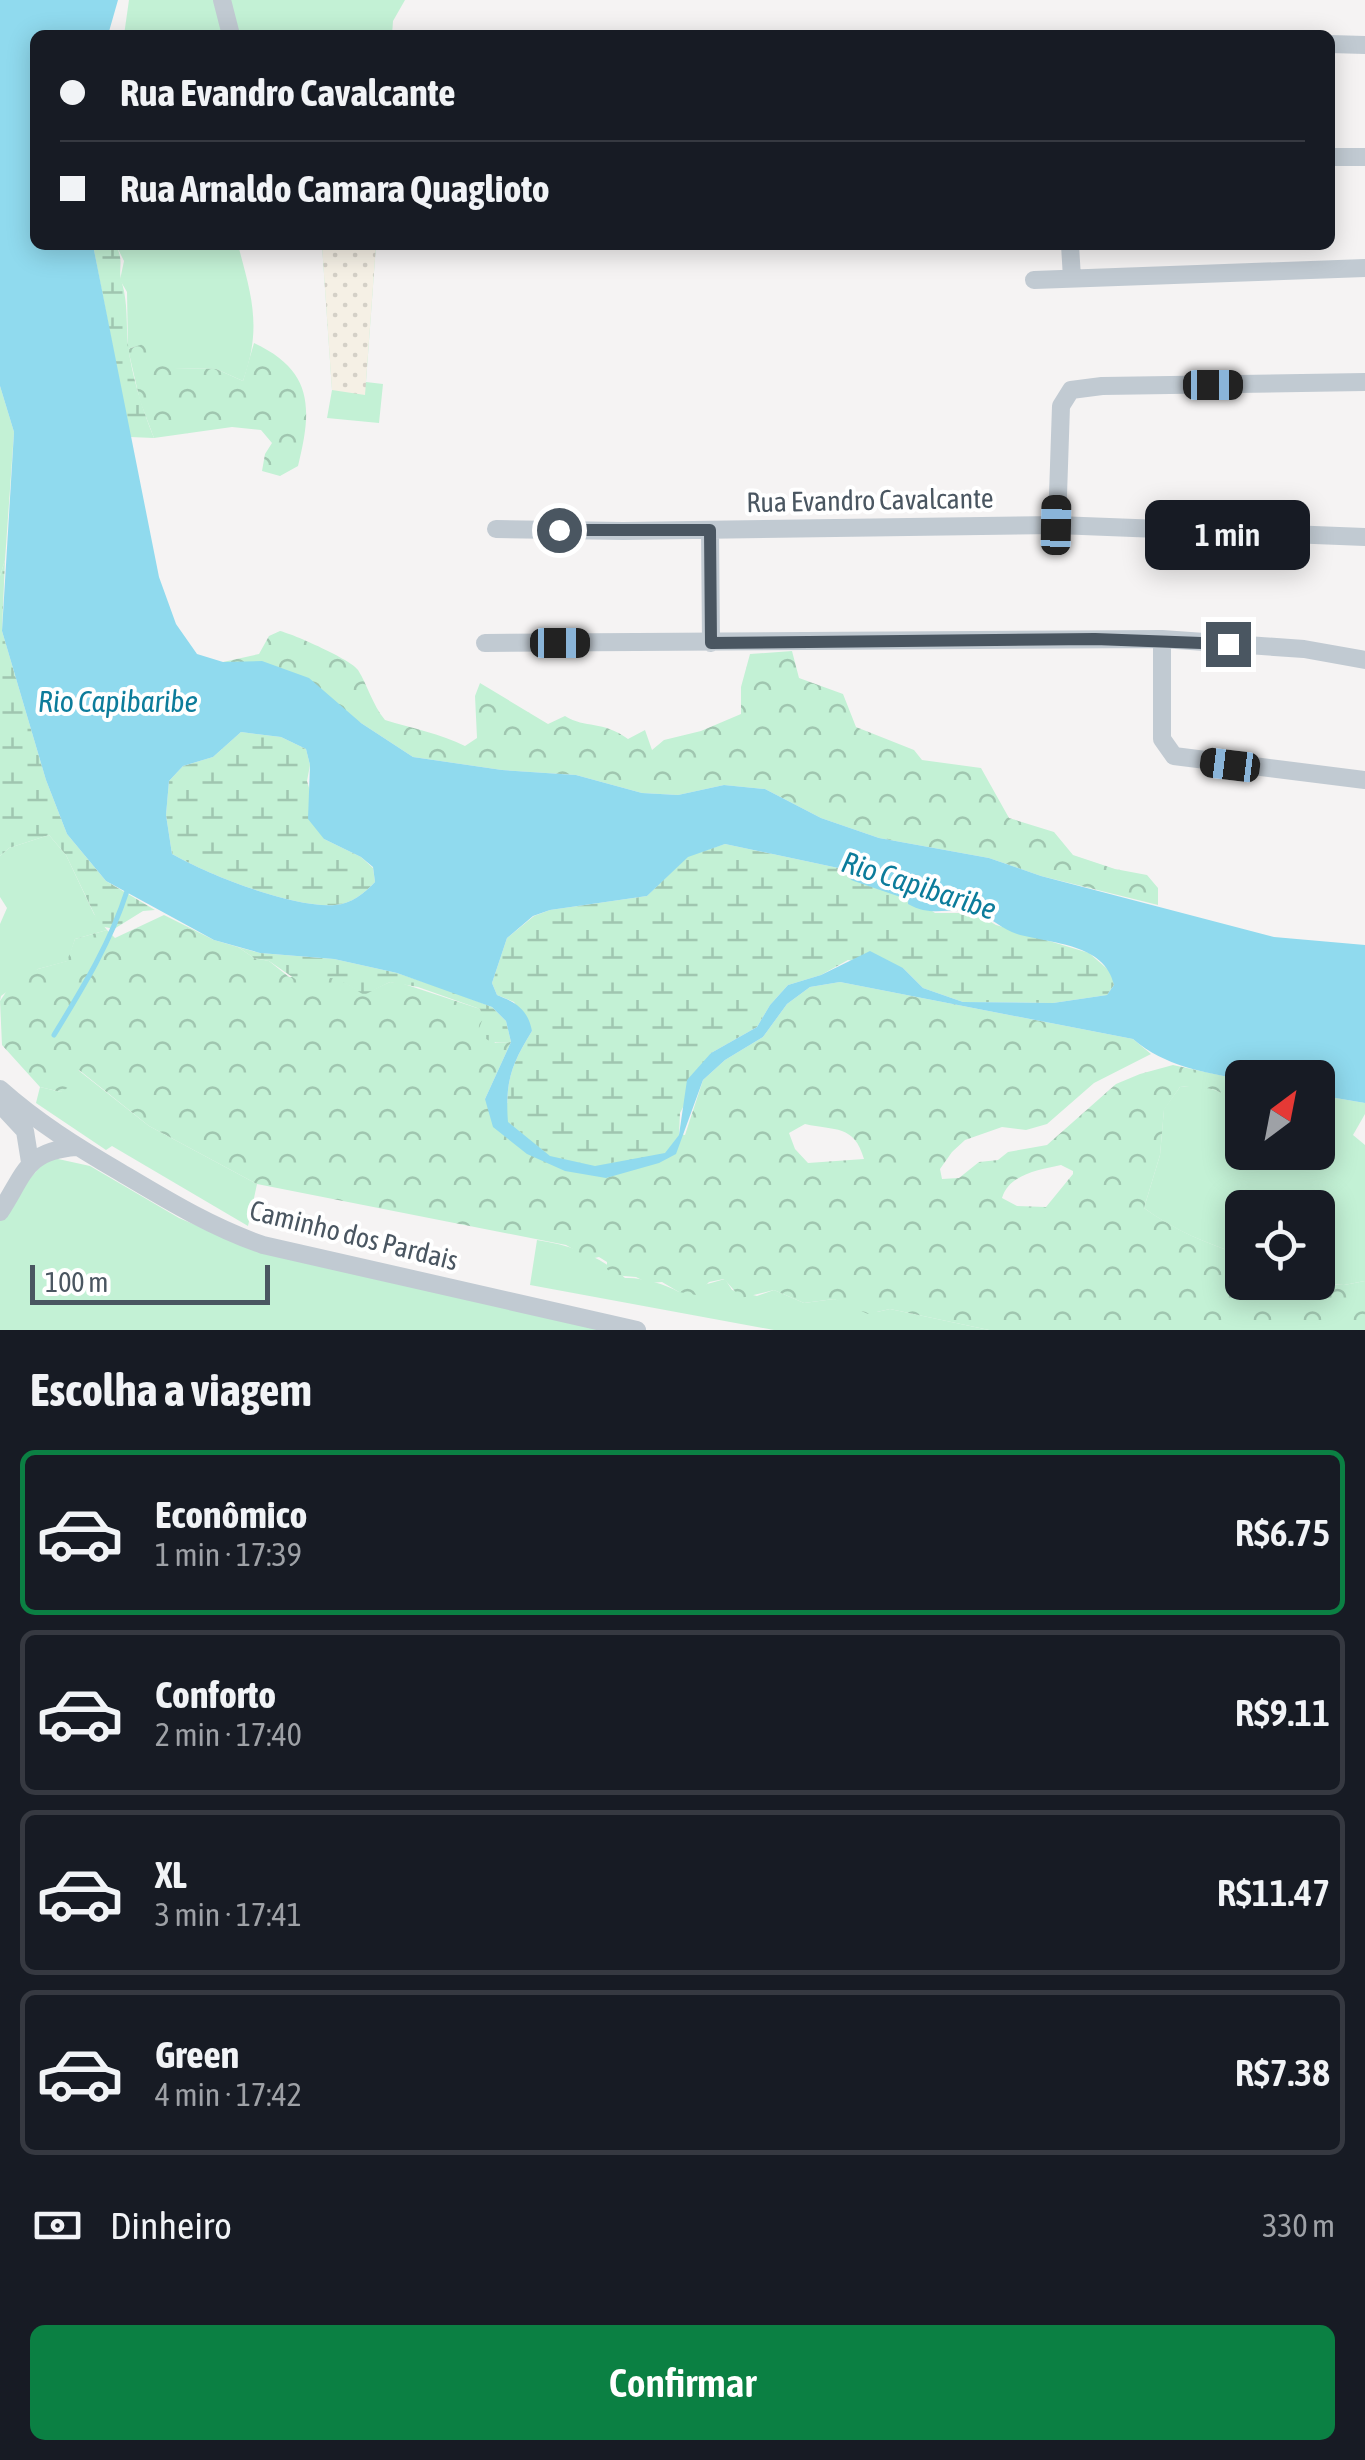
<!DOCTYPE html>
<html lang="pt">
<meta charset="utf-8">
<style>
:root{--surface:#171b24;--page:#20242c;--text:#f1f3f6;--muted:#9ea1a6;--line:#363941;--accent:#0b8043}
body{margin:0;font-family:"Asap Condensed",sans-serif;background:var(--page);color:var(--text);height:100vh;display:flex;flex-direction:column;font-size:38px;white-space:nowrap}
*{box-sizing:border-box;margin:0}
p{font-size:32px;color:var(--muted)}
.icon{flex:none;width:55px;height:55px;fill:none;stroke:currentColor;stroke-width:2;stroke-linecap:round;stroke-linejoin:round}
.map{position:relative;height:1330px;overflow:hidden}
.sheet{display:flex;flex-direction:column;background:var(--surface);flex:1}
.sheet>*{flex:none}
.top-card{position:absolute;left:30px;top:30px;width:1305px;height:220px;border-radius:15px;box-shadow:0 5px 25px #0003;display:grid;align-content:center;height:220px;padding:0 30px;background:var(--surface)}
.needle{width:65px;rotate:32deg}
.fabs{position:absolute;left:1225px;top:1060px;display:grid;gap:20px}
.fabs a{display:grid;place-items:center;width:110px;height:110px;border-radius:15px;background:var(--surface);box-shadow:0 5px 25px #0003;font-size:50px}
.scale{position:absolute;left:30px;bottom:25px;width:240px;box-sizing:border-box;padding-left:10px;border:5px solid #4a5661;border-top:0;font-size:28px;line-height:35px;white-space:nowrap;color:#4a5661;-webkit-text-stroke:8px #fff;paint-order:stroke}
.end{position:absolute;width:45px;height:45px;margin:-22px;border:12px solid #4a5661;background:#fff;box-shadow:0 0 0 5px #fff}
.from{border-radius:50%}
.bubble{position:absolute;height:70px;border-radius:15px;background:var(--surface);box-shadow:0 5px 25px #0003;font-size:32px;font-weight:600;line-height:70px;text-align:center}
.car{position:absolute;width:30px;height:60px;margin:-30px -15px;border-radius:12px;box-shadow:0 0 8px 2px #0007;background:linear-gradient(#222 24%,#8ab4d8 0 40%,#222 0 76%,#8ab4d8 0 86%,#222 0)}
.top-card b{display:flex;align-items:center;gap:35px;height:95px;font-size:38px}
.top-card b+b{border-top:2px solid var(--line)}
.top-card i{width:25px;height:25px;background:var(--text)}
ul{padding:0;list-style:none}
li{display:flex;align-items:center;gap:30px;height:165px;margin:0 20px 15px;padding:0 10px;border:5px solid var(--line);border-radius:15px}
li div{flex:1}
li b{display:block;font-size:38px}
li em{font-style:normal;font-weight:600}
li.current{border-color:var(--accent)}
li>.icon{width:90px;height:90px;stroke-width:1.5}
h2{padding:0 30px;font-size:45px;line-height:120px}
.pay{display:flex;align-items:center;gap:25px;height:110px;padding:0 30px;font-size:38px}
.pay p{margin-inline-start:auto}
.button{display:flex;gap:20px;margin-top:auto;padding:20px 30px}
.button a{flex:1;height:115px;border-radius:15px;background:var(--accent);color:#fff;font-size:40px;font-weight:600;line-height:115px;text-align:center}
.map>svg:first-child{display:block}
.green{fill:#c3f1d5}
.forest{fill:url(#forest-crowns);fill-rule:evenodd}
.wetland{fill:url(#wetland-marsh)}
.sand{fill:url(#sand-dots)}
.water{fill:#90daee;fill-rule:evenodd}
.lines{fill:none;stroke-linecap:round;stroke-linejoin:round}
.stream{stroke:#90daee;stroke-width:5}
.river{stroke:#90daee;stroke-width:28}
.street{stroke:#c1cad2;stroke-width:18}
.route{stroke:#4a5661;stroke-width:12}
.labels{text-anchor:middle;stroke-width:8;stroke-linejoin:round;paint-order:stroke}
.street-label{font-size:28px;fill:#4a5661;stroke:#fff}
.water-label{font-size:30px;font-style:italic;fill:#0c7c9b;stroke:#fff}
</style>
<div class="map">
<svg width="1365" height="1330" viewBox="0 0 1365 1330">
<defs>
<pattern id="forest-crowns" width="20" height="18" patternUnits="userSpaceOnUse" patternTransform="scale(2.5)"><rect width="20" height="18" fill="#c3f1d5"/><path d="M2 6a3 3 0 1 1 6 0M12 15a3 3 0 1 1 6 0" fill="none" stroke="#a0c6b0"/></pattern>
<pattern id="wetland-marsh" width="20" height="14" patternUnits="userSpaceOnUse" patternTransform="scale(2.5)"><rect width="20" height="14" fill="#c3f1d5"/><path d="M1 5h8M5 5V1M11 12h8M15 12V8" fill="none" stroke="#a0c6b0"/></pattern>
<pattern id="sand-dots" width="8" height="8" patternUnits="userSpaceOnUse" patternTransform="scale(2.5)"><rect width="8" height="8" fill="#f5f0e5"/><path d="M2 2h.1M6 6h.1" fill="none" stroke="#d4d0c7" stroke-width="1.8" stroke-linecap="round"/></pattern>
</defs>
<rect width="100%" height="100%" fill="#f5f3f3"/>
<path class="green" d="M129 0H405L393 21 392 35H124Z
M116 245H238C252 297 262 328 243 381L216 369 174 368C156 351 156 339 128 349L127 292 120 280 124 261Z
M322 245H376L366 382 383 384 379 423 327 418 332 390Z
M0 386 14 432 5 560 0 576Z
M49 835 66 855 94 914 107 930 75 939 68 961 38 969 1 996 0 1001V924L7 908 0 897V856L9 848Z
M78 1070 149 1126 257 1184 248 1226 112 1146 106 1150 36 1103 40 1087 61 1092Z
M1199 1085 1229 1095 1242 1107V1152H1318V1095L1365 1103V1114L1353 1135 1365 1145V1281L1344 1285 1315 1283 1318 1282V1208H1242V1255C1207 1244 1174 1230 1144 1208L1160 1155 1164 1109 1180 1087Z
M49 1157 90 1166 179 1218 238 1243 637 1330H0V1212Z
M537 1240C570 1245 600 1256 625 1278 641 1277 665 1284 679 1292L725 1279 732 1290 757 1296 774 1290 804 1303 834 1299 877 1312 890 1309 989 1330H774L530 1285Z"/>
<path class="forest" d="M254 343C314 371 312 409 298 466L280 476 262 471 265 454 272 443 261 430 232 427 154 438 140 401 128 349 143 344 154 345 175 368 216 369 243 381Z
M280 631C293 634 352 660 358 670 368 686 372 704 385 720 411 728 441 734 465 746L477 738 475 696 480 683 548 724 565 716C586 729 602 720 628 739L645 730 652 750 664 740 701 731 741 714V687L750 654 792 651 799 678 843 694 856 727 914 750 922 760 981 768 1009 818 1054 832 1073 855 1115 869 1147 875 1158 888V905L1041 876 989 858 879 838 821 818 765 789 724 785 678 795 642 793 576 775 502 770 413 757 361 723 223 662 259 654 269 636Z
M164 915 214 940 238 947 254 958 269 961 289 977H336L364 994 390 982 401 983 480 1009 495 1043 511 1042 485 1099 685 1135 703 1080 725 1060 763 1037 787 1004 810 987 840 982 1133 1039 1151 1054 1094 1083 1047 1124 1026 1130 1002 1127 965 1140 952 1152 940 1169 942 1179 959 1178 979 1162 998 1160 1008 1152 1047 1145 1116 1084 1140 1074 1173 1065 1242 1080V1107C1224 1090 1205 1085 1180 1087L1164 1110 1160 1155 1144 1208C1175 1230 1207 1244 1242 1255V1282L1344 1285 1365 1281V1330H989L890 1309 868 1314 834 1299 804 1303 774 1290 741 1298 724 1279 709 1282 696 1295 679 1292 662 1282 648 1283 636 1277 612 1275 607 1269V1262L599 1257 590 1259 566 1245 257 1184 149 1126 79 1070 72 1085 61 1092 40 1087 2 1045 0 1001 14 980 38 969 67 961 75 939 107 930 115 938ZM805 1124C835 1131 854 1124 864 1159L808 1163 795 1149 789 1133ZM1061 1165 1073 1171V1174L1046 1207 1017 1206 1002 1198C1009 1174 1039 1170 1061 1165Z"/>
<path class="wetland" d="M93 245H116C125 264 117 268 122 283 128 303 126 324 128 345 132 377 142 408 154 438L130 437Z
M5 560 2 631 46 780 67 834 106 881 155 910 143 911 114 929 100 926 66 855 49 835 9 848 0 856V576Z
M241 732 281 737 306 749 310 765 307 781 324 839 361 857 373 868 375 882C365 893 351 904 335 905 292 908 209 875 172 854L166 815 169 781 183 766 213 757Z
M725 844 843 869 863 880 881 883 896 877 909 884 908 895 935 913H976L996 925 1089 953 1112 973 1114 985 1107 995 1053 1003 963 1002 923 988 903 968 848 960 821 975 788 985 770 1005 757 1027 711 1053 680 1113 679 1135 665 1153 595 1166 550 1156 508 1122C505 1082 511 1065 532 1031L514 1002 497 995 492 983 507 938 534 916 550 910 647 896 688 856Z
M238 947 260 953 334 959 397 973 453 992 492 1007 506 1021 511 1042C495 1043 488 1044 478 1031L483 1018 480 1009 418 987 390 982 364 995C336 977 333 973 301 983L269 961 254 958Z"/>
<path class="sand" d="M322 245H376L365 395 332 390Z"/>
<path class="water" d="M0 0H118L108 35H35V245H93L159 577 176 624 197 654 223 662 262 661 309 678 361 723 413 757 502 770 576 775 642 793 678 795 724 785 765 789 821 818 879 838 989 858 1041 876 1274 937 1365 945V1103L1318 1095V1078H1242V1080C1202 1071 1166 1067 1133 1039L840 982 810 987 787 1004 763 1037 725 1060 703 1080 676 1154 659 1163 606 1178 565 1171 527 1154 493 1127 485 1099 511 1042 506 1021 492 1007 397 973 334 959 260 953 214 940 106 881 67 834 46 780 2 631 14 432 0 386ZM241 732 281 737 306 749 310 765 308 819 324 839 361 857 373 867 375 882C365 893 351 904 335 905 292 908 209 875 172 854L166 815 169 781 183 766 213 757ZM725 844 843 869 863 880 881 883 897 877 909 884 908 904C935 919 951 905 976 913 991 917 1003 930 1017 934 1051 944 1105 943 1114 985L1107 995 1053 1003 963 1002 923 988 903 968 870 951 821 975 788 985 770 1005 757 1027 711 1053 687 1080 679 1135 665 1153 595 1166 550 1156 508 1122C505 1082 511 1065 532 1031 528 1010 517 1003 497 995L492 983 507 938 533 916 550 910 647 896 688 857Z"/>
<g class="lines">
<path class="stream" d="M54 1035C82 989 110 944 127 891"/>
<path class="river" d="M859 868 941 896"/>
<path class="street" d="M222 0 231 35
M1330 44 1365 45
M1330 157H1365
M1070 245 1072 278
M1034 280 1365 268
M1057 525 1061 406 1071 390 1102 386 1365 382
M496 529 623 531 1057 525 1365 537
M710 530 711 643
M1162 639V739L1174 756 1365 780
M485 643 1162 639 1304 649 1365 660
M0 1089C37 1122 77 1147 120 1172 167 1200 211 1227 263 1245L637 1330
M0 1104 25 1131 30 1162
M0 1212C25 1174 25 1151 76 1147"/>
</g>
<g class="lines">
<path class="route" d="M559 530H710L711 643 1095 639 1228 644"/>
</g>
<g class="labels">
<g class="street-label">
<text transform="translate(870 500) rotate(-1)" y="10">Rua Evandro Cavalcante</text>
<text transform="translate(354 1235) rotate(14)" y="10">Caminho dos Pardais</text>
</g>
<g class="water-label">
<text x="118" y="712">Rio Capibaribe</text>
<text transform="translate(919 886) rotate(18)" y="10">Rio Capibaribe</text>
</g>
</g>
</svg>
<div class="fabs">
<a><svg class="needle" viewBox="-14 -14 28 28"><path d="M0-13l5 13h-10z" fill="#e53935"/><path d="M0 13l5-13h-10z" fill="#9ea1a6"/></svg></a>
<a><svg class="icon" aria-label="locate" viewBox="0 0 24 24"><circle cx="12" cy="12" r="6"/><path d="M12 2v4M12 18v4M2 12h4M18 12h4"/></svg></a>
</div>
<div class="scale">100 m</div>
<i class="end from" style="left:559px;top:530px"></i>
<i class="end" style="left:1228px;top:644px"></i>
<div class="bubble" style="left:1145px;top:500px;width:165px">1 min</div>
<i class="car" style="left:1213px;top:385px;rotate:90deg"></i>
<i class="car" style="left:1056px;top:525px;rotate:1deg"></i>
<i class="car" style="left:560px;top:643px;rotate:90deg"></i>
<i class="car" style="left:1230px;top:765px;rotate:277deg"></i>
<div class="top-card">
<b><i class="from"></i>Rua Evandro Cavalcante</b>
<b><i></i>Rua Arnaldo Camara Quaglioto</b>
</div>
</div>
<section class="sheet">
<h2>Escolha a viagem</h2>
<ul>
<li class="current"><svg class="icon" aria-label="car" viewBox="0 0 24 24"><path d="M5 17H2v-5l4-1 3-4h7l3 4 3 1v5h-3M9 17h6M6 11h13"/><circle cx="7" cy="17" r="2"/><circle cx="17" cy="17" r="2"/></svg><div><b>Econômico</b><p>1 min · 17:39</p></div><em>R$6.75</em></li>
<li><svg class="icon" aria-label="car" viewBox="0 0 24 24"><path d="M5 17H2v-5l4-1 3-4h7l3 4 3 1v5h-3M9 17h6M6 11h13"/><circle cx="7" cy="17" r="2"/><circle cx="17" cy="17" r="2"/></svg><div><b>Conforto</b><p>2 min · 17:40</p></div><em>R$9.11</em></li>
<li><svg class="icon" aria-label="car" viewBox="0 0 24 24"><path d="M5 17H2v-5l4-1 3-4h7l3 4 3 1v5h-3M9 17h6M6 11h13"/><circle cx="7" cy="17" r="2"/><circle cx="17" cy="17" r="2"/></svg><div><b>XL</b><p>3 min · 17:41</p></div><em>R$11.47</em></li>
<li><svg class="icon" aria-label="car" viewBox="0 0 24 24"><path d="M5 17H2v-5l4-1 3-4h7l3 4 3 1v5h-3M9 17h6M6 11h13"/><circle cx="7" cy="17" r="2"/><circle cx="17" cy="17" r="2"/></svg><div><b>Green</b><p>4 min · 17:42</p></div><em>R$7.38</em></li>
</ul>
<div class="pay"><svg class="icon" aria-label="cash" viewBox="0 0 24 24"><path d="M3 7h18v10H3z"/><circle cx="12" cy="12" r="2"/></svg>Dinheiro<p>330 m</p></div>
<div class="button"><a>Confirmar</a></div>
</section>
